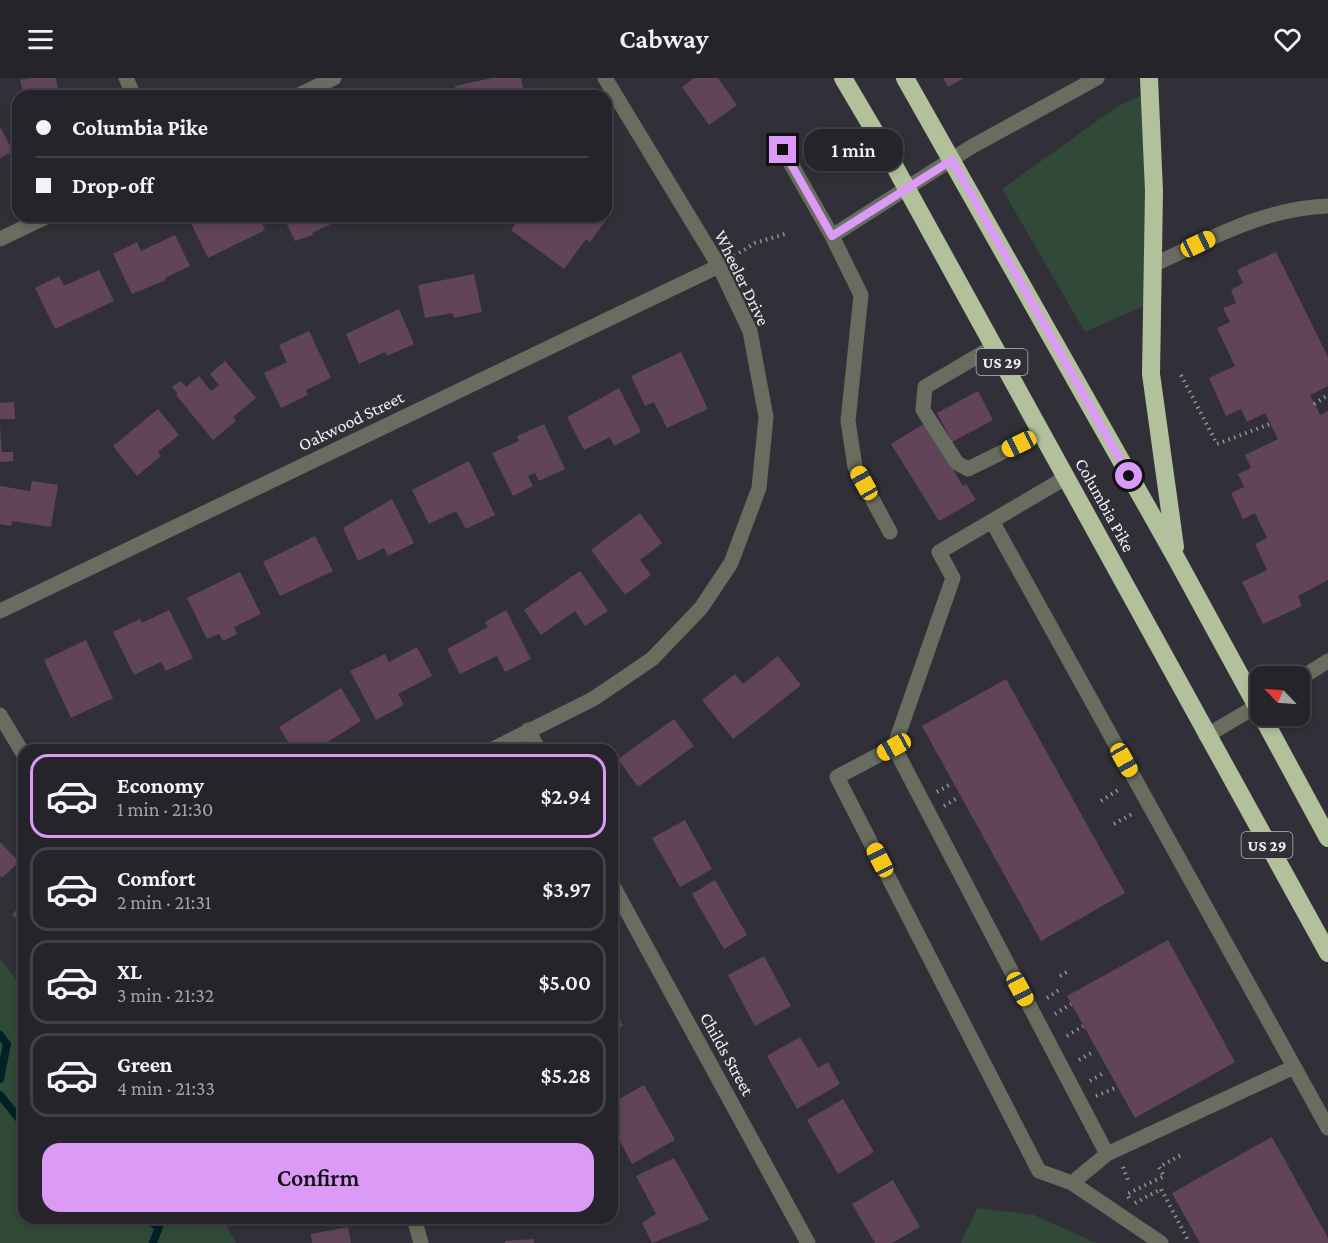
<!DOCTYPE html>
<meta charset="utf-8">
<style>
:root{--surface:#25242a;--page:#2d2c32;--text:#f1f3f6;--muted:#a3a4a8;--line:#424147;--accent:#da9af6}
body{margin:0;font-family:"Crimson Pro",serif;background:var(--page);color:var(--text);height:100vh;display:flex;flex-direction:column;font-size:22px;white-space:nowrap}
*{box-sizing:border-box;margin:0}
p{font-size:20px;color:var(--muted)}
.icon{flex:none;width:33px;height:33px;fill:none;stroke:currentColor;stroke-width:2;stroke-linecap:round;stroke-linejoin:round}
.map{position:relative;flex:1;overflow:hidden}
.details{position:absolute;left:18px;top:666px;width:600px;height:480px;display:flex;flex-direction:column;background:var(--surface);border-radius:18px;box-shadow:0 3px 9px #0003,0 0 0 2px var(--line)}
.details>*{flex:none}
.top-card{position:absolute;left:12px;top:12px;width:600px;height:132px;border-radius:18px;box-shadow:0 3px 9px #0003,0 0 0 2px var(--line);display:grid;align-content:center;height:132px;padding:0 24px;background:var(--surface)}
.needle{width:39px;rotate:295deg}
.fabs{position:absolute;left:1250px;top:588px;display:grid;gap:12px}
.fabs a{display:grid;place-items:center;width:60px;height:60px;border-radius:12px;background:var(--surface);box-shadow:0 3px 9px #0003,0 0 0 2px var(--line);font-size:30px}
.end{position:absolute;width:27px;height:27px;margin:-14px;border:8px solid #da9af6;background:#111;box-shadow:0 0 0 3px #111}
.from{border-radius:50%}
.bubble{position:absolute;height:42px;border-radius:18px;background:var(--surface);box-shadow:0 3px 9px #0003,0 0 0 2px var(--line);font-size:20px;font-weight:600;line-height:42px;text-align:center}
.car{position:absolute;width:18px;height:36px;margin:-18px -9px;border-radius:8px;box-shadow:0 0 4px 2px #0007;background:linear-gradient(#f5c518 24%,#345 0 40%,#f5c518 0 76%,#345 0 86%,#f5c518 0)}
.top-card b{display:flex;align-items:center;gap:21px;height:57px;font-size:22px}
.top-card b+b{border-top:2px solid var(--line)}
.top-card i{width:15px;height:15px;background:var(--text)}
ul{padding:10px 0 0;list-style:none}
li{display:flex;align-items:center;gap:18px;height:84px;margin:0 12px 9px;padding:0 12px;border:3px solid var(--line);border-radius:18px}
li div{flex:1}
li b{display:block;font-size:22px}
li em{font-style:normal;font-weight:600}
li.current{border-color:var(--accent)}
li>.icon{width:54px;height:54px;stroke-width:1.5}
.button{display:flex;gap:12px;margin-top:auto;padding:12px 24px}
.button a{flex:1;height:69px;border-radius:18px;background:var(--accent);color:#111;font-size:24px;font-weight:600;line-height:69px;text-align:center}
header{display:flex;justify-content:space-between;align-items:center;height:78px;padding:0 24px;background:var(--surface);font-size:27px;font-weight:600}
.map>svg:first-child{display:block}
.green{fill:#314938}
.lines{fill:none;stroke-linecap:round;stroke-linejoin:round}
.stream{stroke:#002225;stroke-width:8}
.building{fill:#61445a}
.path{stroke:#939399;stroke-width:4;stroke-dasharray:1.5 4.5;stroke-linecap:butt}
.minor{stroke:#686d5f;stroke-width:15}
.highway{stroke:#b3c09c;stroke-width:18}
.route{stroke:#da9af6;stroke-width:8}
.labels{text-anchor:middle;stroke-width:5;stroke-linejoin:round;paint-order:stroke}
.shield{fill:#313038;stroke:#b7b6bc;stroke-width:1.5}
.shield-label{font-size:16px;font-weight:bold;fill:#f0f0f5}
.street-label{font-size:18px;fill:#f0f0f5;stroke:#313038}
</style>
<header><svg class="icon" aria-label="menu" viewBox="0 0 24 24"><path d="M4 6h16M4 12h16M4 18h16"/></svg>Cabway<svg class="icon" aria-label="heart" viewBox="0 0 24 24"><path d="M12 20l-8-8c-3-5 5-10 8-4 3-6 11-1 8 4z"/></svg></header>
<div class="map">
<svg width="1328" height="1165" viewBox="0 0 1328 1165">
<rect width="100%" height="100%" fill="#313038"/>
<path class="green" d="M1149 14 1152 224 1085 254 1002 111 1118 28Z
M0 880 24 912V1140H222L236 1165H0Z
M977 1130 1034 1137 1096 1165H961Z"/>
<g class="lines">
<path class="stream" d="M0 957 7 966 0 1001
M0 1017 24 1047
M144 1140 159 1149 153 1165"/>
</g>
<path class="building" d="M29 0H56L59 18H24L20 2Z
M492 0H521L525 18H457L455 8Z
M694 0H718L737 27 709 47 682 9Z
M943 0H964L948 9Z
M0 49 13 73 0 80Z
M606 131 611 135 590 164 586 161 564 191 511 152 521 138H530L538 144 542 138H606Z
M191 138H259L265 152 208 180 188 139Z
M283 138H327L331 146 312 155 313 157 295 163Z
M175 157 190 188 165 200 166 202 132 216 113 176 137 164 141 173Z
M1276 174 1328 279V308L1310 317 1320 337 1328 333V502L1298 518 1302 528 1263 546 1242 504 1267 492 1255 466 1267 460 1255 435 1243 441 1231 415 1244 409 1238 396 1251 390 1245 377 1278 361 1265 335 1247 344 1241 331 1226 338 1209 300 1235 288 1217 250 1230 244 1223 230 1236 225 1231 212 1243 205 1237 192Z
M99 192 114 223 55 251 35 210 59 198 64 208Z
M474 196 482 234 454 240 452 235 425 240 418 207Z
M399 231 414 266 387 278 385 274 359 286 346 256Z
M309 253 331 300 306 312 308 317 281 330 264 295 287 284 279 267Z
M681 274 708 331 667 350 654 324 645 328 631 298Z
M225 283 256 320 233 339 236 343 213 362 176 317 178 316 172 309 181 303 186 309 199 298 211 313 219 307 210 296Z
M619 310 641 354 614 368 610 359 584 372 567 339Z
M978 313 993 342 952 364 937 335Z
M14 324 15 341H0V325Z
M158 331 179 357 158 374 161 378 137 398 113 368Z
M925 345 963 408 966 406 976 422 939 443 891 366Z
M544 346 565 391 539 403 535 395 528 398 533 408 513 418 492 375 519 363 517 358Z
M0 348 2 374H13V383L0 384Z
M469 383 495 437 466 451 456 433 429 446 412 412Z
M32 403 58 407 51 449 12 443 11 448 0 446V408L30 413Z
M392 421 414 465 388 478 384 470 358 483 343 450Z
M640 435 662 465 640 482 651 497 625 517 591 472Z
M315 458 333 493 280 518 263 484Z
M580 493 608 533 585 548 575 533 541 557 524 532Z
M240 494 261 536 234 549 237 556 223 563 219 556 207 561 187 520Z
M169 532 193 580 166 593 161 584 134 597 113 554 140 541 142 545Z
M506 532 531 581 505 594 497 578 460 596 447 571 488 549 485 544Z
M86 562 113 620 71 640 44 582Z
M417 569 432 598 398 616 404 627 376 642 350 593 385 576 389 584Z
M778 578 801 607 733 661 702 622 735 596 743 606Z
M1006 601 1125 815 1041 863 922 648Z
M341 610 361 643 326 665 330 672H293L279 649Z
M674 641 694 668 638 709 618 681Z
M685 742 712 791 680 809 652 760Z
M0 764 19 784 2 800 0 798Z
M715 802 747 857 724 871 692 816Z
M24 822V846L12 837Z
M1168 862 1235 984 1135 1040 1067 918Z
M764 878 791 928 755 948 728 897Z
M612 925 623 948 612 953Z
M800 959 818 990 828 984 840 1006 797 1031 767 978Z
M644 1007 675 1062 632 1086 612 1048V1025Z
M843 1021 874 1074 838 1096 807 1042Z
M1272 1059 1328 1160V1165H1200L1172 1115Z
M674 1080 709 1142 652 1165 642 1145 656 1136 636 1098Z
M893 1102 920 1149 892 1165H875L852 1126Z
M471 1140H513L514 1143 472 1148Z
M348 1149 351 1165H312L311 1156Z
M534 1161V1165H505V1163Z"/>
<g class="lines">
<path class="path" d="M734 178 755 165 788 155
M1181 297 1217 366 1270 346
M1314 326 1328 317
M937 714 949 707
M1101 723 1118 712
M944 728 957 720
M1114 746 1132 736
M1060 898 1070 892
M1047 920 1062 910
M1055 936 1071 926
M1067 958 1083 948
M1079 982 1093 974
M1090 1003 1105 994
M1096 1018 1115 1010
M1163 1087 1181 1077
M1123 1089 1129 1105
M1129 1120 1127 1116 1164 1098 1159 1089
M1135 1125 1161 1111 1188 1162"/>
<path class="minor" d="M126 0 134 18
M297 18 334 0
M783 72 832 158 861 217 848 343 855 389 890 454
M832 158 971 69 1097 0
M0 161 48 138
M1153 187C1210 161 1264 130 1328 128
M993 269 925 309 923 332 957 385 968 391 1041 355
M992 443 1065 400
M0 533 719 188
M1299 601 1328 583
M0 637 24 677
M528 652 539 672
M1206 658 1260 626
M894 669 953 500 939 474 992 443 1328 1050
M491 672 593 621 652 581 701 530 731 485 759 410 766 339 750 253 719 188 605 0
M612 806 808 1165
M1107 1076 894 669 837 699 1039 1093 1072 1105 1161 1165
M1072 1105 1107 1076 1294 989
M414 1140 421 1165"/>
<path class="highway" d="M843 0 885 71 1328 875
M905 0 1176 480 1260 634
M1149 0 1154 113 1151 296 1175 469
M1262 638 1328 760"/>
</g>
<g class="lines">
<path class="route" d="M783 72 832 158 952 82 1129 398"/>
</g>
<g class="labels">
<g class="shield">
<rect x="976.5" y="271" width="51" height="26" rx="4.5"/>
<rect x="1241.5" y="754" width="51" height="26" rx="4.5"/>
</g>
<g class="shield-label">
<text x="1002" y="290">US 29</text>
<text x="1267" y="773">US 29</text>
</g>
<g class="street-label">
<text transform="translate(742 200) rotate(64)" y="6">Wheeler Drive</text>
<text transform="translate(351 343) rotate(-26)" y="6">Oakwood Street</text>
<text transform="translate(1105 427) rotate(61)" y="6">Columbia Pike</text>
<text transform="translate(727 976) rotate(61)" y="6">Childs Street</text>
</g>
</g>
</svg>
<div class="fabs">
<a><svg class="needle" viewBox="-14 -14 28 28"><path d="M0-13l5 13h-10z" fill="#e53935"/><path d="M0 13l5-13h-10z" fill="#a3a4a8"/></svg></a>
</div>
<i class="end from" style="left:1129px;top:398px"></i>
<i class="end" style="left:783px;top:72px"></i>
<div class="bubble" style="left:804px;top:51px;width:99px">1 min</div>
<i class="car" style="left:1198px;top:166px;rotate:65deg"></i>
<i class="car" style="left:1019px;top:366px;rotate:244deg"></i>
<i class="car" style="left:864px;top:405px;rotate:331deg"></i>
<i class="car" style="left:894px;top:669px;rotate:241deg"></i>
<i class="car" style="left:1124px;top:682px;rotate:151deg"></i>
<i class="car" style="left:880px;top:782px;rotate:333deg"></i>
<i class="car" style="left:1020px;top:911px;rotate:152deg"></i>
<div class="top-card">
<b><i class="from"></i>Columbia Pike</b>
<b><i></i>Drop-off</b>
</div>
<section class="details">
<ul>
<li class="current"><svg class="icon" aria-label="car" viewBox="0 0 24 24"><path d="M5 17H2v-5l4-1 3-4h7l3 4 3 1v5h-3M9 17h6M6 11h13"/><circle cx="7" cy="17" r="2"/><circle cx="17" cy="17" r="2"/></svg><div><b>Economy</b><p>1 min · 21:30</p></div><em>$2.94</em></li>
<li><svg class="icon" aria-label="car" viewBox="0 0 24 24"><path d="M5 17H2v-5l4-1 3-4h7l3 4 3 1v5h-3M9 17h6M6 11h13"/><circle cx="7" cy="17" r="2"/><circle cx="17" cy="17" r="2"/></svg><div><b>Comfort</b><p>2 min · 21:31</p></div><em>$3.97</em></li>
<li><svg class="icon" aria-label="car" viewBox="0 0 24 24"><path d="M5 17H2v-5l4-1 3-4h7l3 4 3 1v5h-3M9 17h6M6 11h13"/><circle cx="7" cy="17" r="2"/><circle cx="17" cy="17" r="2"/></svg><div><b>XL</b><p>3 min · 21:32</p></div><em>$5.00</em></li>
<li><svg class="icon" aria-label="car" viewBox="0 0 24 24"><path d="M5 17H2v-5l4-1 3-4h7l3 4 3 1v5h-3M9 17h6M6 11h13"/><circle cx="7" cy="17" r="2"/><circle cx="17" cy="17" r="2"/></svg><div><b>Green</b><p>4 min · 21:33</p></div><em>$5.28</em></li>
</ul>
<div class="button"><a>Confirm</a></div>
</section>
</div>
